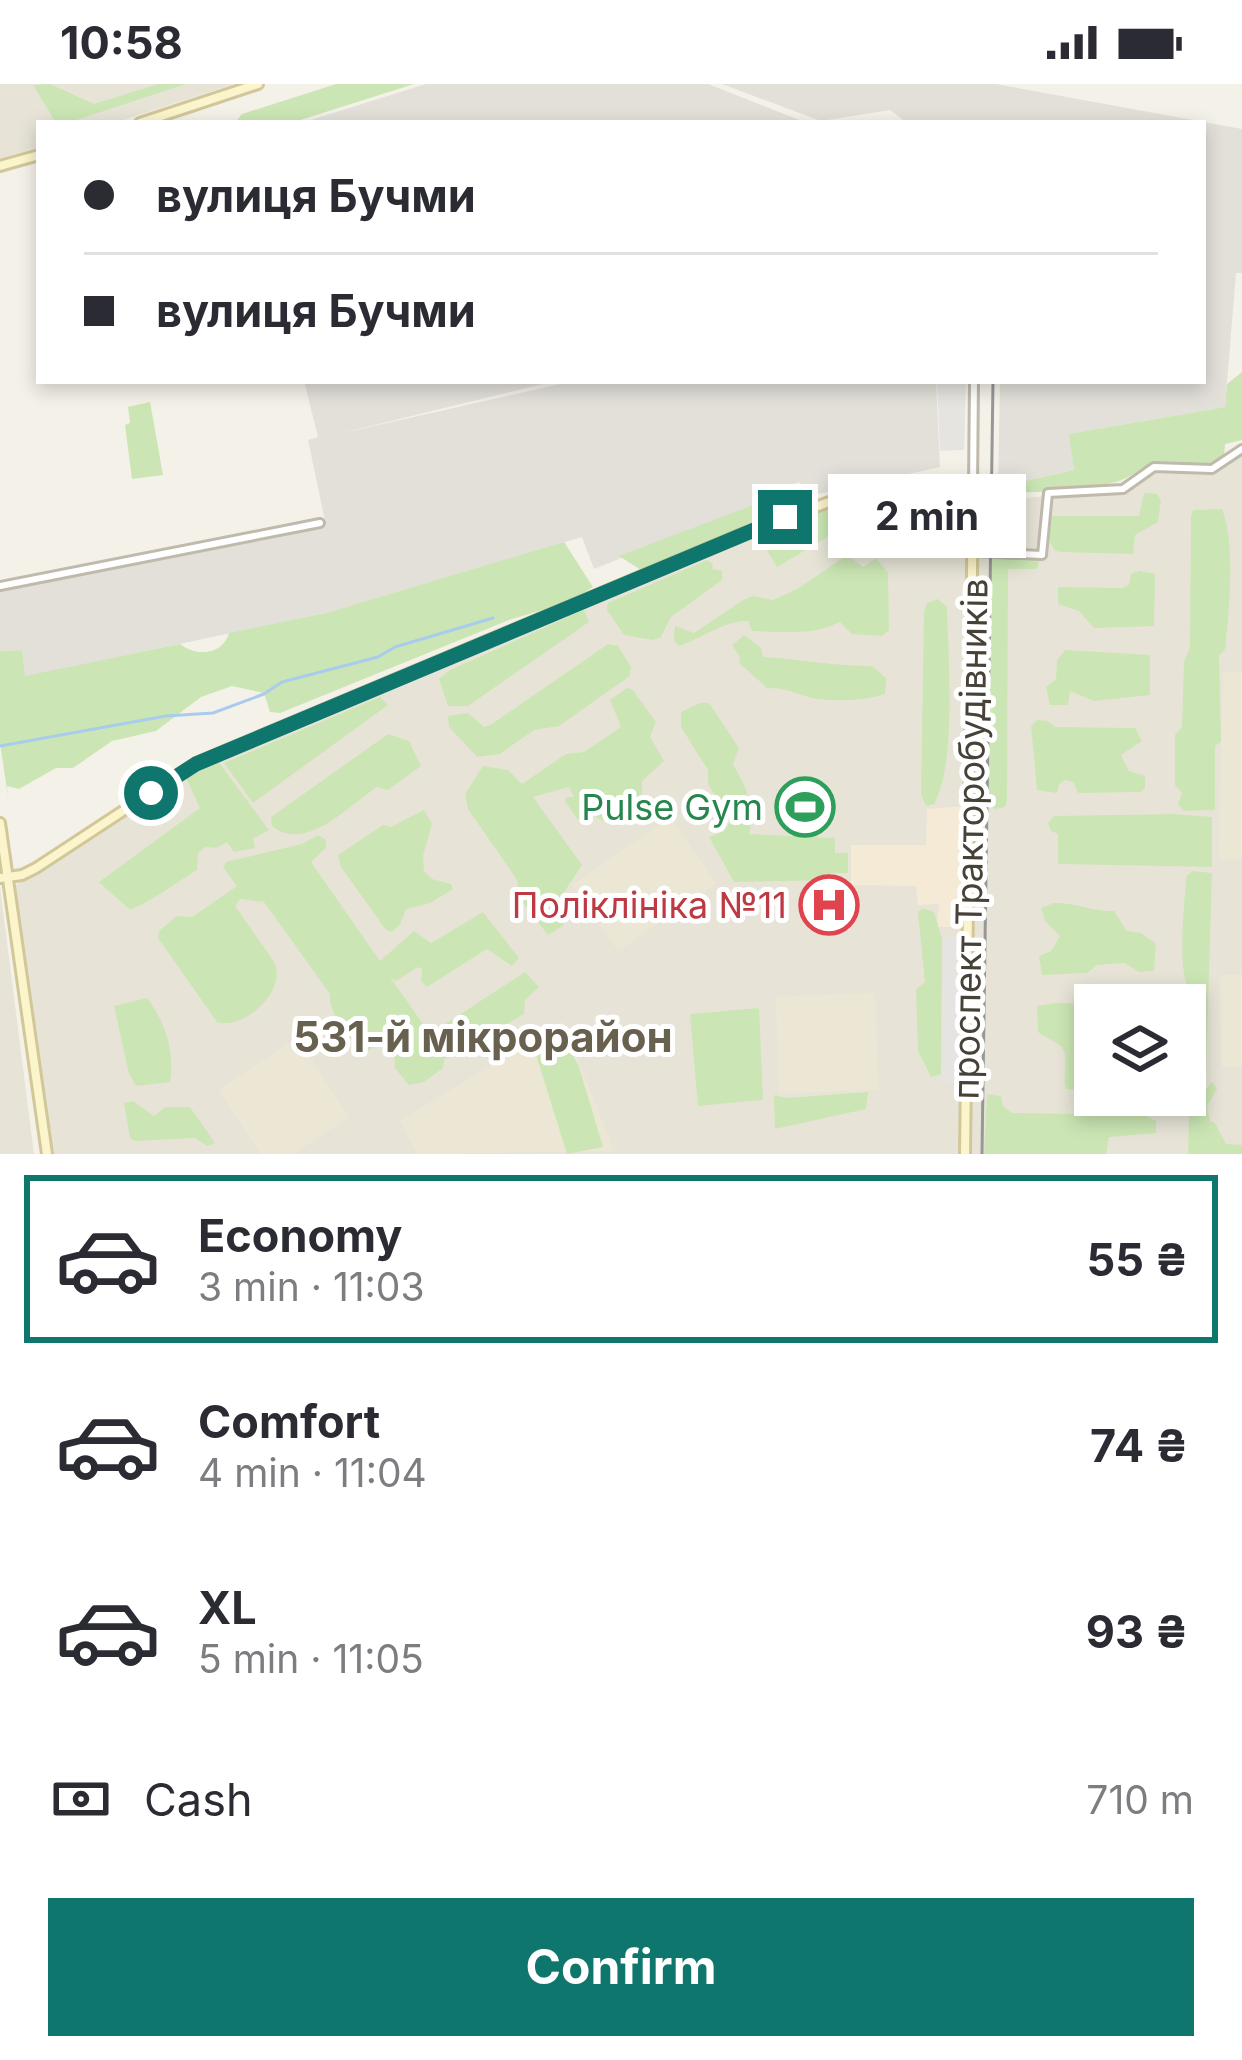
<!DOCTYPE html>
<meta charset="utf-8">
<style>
:root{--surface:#fff;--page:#f7f7f7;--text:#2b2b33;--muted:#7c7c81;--line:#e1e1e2;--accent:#0f766e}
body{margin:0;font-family:Inter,sans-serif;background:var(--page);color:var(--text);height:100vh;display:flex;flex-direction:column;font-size:45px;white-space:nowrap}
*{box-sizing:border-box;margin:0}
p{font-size:39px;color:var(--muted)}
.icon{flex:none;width:66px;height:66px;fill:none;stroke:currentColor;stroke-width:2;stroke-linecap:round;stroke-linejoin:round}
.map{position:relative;height:1070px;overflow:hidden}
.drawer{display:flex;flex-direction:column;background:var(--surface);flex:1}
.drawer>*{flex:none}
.guide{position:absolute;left:36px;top:36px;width:1170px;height:264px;border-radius:0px;box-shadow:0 6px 18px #0003;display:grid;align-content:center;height:264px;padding:0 48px;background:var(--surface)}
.tools{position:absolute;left:1074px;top:900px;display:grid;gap:24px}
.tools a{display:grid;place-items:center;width:132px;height:132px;border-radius:0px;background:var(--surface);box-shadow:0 6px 18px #0003;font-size:60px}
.end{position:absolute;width:54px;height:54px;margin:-27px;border:15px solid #0f766e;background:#fff;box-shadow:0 0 0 6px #fff}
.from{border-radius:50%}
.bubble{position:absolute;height:84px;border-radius:0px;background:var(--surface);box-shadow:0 6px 18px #0003;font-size:39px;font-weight:700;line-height:84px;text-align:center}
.guide b{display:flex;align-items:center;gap:42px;height:114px;font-size:45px}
.guide b+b{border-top:3px solid var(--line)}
.guide i{width:30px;height:30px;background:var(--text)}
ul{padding:21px 0 0;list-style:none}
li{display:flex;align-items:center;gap:36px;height:168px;margin:0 24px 18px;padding:0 24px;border:6px solid transparent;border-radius:0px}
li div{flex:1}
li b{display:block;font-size:45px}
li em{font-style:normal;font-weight:700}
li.active{border-color:var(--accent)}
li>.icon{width:108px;height:108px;stroke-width:1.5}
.pay{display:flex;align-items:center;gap:30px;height:132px;padding:0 48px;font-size:45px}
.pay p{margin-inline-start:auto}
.primary-button{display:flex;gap:24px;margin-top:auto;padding:24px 48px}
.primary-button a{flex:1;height:138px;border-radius:0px;background:var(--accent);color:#fff;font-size:48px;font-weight:700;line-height:138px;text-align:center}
.status{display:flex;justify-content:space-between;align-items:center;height:84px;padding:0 60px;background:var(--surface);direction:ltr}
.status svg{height:33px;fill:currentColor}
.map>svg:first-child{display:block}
.residential{fill:#e7e4d7;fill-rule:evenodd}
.commercial{fill:#f4ead5}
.industrial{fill:#e3e0da}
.education{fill:#ece7d4}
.green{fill:#cbe6b4}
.parking{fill:#e5e4e0}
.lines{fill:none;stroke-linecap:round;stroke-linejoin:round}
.stream{stroke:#a9cced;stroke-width:3}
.street-casing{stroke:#bfbaac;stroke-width:12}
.secondary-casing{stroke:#d1c79a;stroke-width:14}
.street{stroke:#fff;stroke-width:6}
.secondary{stroke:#fcf4cb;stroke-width:8}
.tram{stroke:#979797;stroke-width:3}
.route{stroke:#0f766e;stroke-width:15}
.labels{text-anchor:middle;stroke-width:10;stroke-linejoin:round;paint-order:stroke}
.leisure-label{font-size:36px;fill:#27864d;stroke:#fff;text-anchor:end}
.street-label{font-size:36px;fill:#474238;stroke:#fff}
.health-label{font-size:36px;fill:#be3a42;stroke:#fff;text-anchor:end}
.quarter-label{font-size:42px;font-weight:bold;fill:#69614f;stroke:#fff}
</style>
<div class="status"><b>10:58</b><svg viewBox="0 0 49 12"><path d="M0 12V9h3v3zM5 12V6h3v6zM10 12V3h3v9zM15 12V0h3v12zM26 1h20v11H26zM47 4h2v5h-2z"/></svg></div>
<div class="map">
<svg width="1242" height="1070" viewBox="0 0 1242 1070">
<rect width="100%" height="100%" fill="#f4f1e9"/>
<path class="residential" d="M0 0H234L114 39H39V63L0 75Z
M1242 366V1070H966L976 418 1123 406 1154 384 1212 385ZM1095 921H1185V1011H1095Z
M886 399 942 404 939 473 965 474 970 486 964 1070H50L16 844 14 802 197 680 780 436Z
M0 803 34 1070H0Z"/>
<path class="commercial" d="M963 722 965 843H937L939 820 918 821 916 802 851 801V761H926L927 725Z"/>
<path class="industrial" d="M426 0H708L807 39H301Z
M722 0H996L1242 45V189H1236L1225 323 1070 350 1074 386 998 403 1000 297H1203V39H907L890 26 821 37Z
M304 297H555L338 350 574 297H936L940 383 809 412 799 398 777 406 772 414 594 485 582 453 326 529 24 593 21 566 0 567V507L325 437 308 356 318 353Z"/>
<path class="education" d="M1223 588H1242V776L1219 775Z
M670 733 716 799 618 867 572 801Z
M1220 891H1242V983H1222Z
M875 909 878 1006 779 1009 776 913Z
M563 937 614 1067 417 1070 400 1037Z
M297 954 349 1033 293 1070H261L219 1006Z"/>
<path class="green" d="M50 0 94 20 158 0H186L67 39H56L33 1Z
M336 0H414L291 39H235L242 30Z
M1242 288V356L1225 360 1224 373C1203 387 1184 376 1161 379 1139 381 1137 391 1119 397 1102 403 1033 410 1017 408L1016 399 1074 386 1069 350 1225 323 1227 300Z
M150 318 163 391 132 395 125 341 130 339 128 323Z
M877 404C894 405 905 408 913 425L905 456 896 462 836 448 777 483 758 452Z
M1144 409 1157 410 1161 416 1158 438 1135 451 1133 470 1061 468 1055 467 1046 452 1051 432H1139Z
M772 414 778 427 768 435 641 486 619 472Z
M1222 425C1236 459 1229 529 1225 566L1219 571 1221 658 1215 662V726L1183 727 1178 719 1182 709 1175 701V651L1182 643 1184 577 1190 564 1191 433 1193 426Z
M564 458 593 503 569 518 509 536 280 629 270 628 264 609 232 602 201 613 156 647 112 657 73 684H56L19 705 7 702 8 713 0 659V567L22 566 25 592 180 560C196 573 223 571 229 549L326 529Z
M847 471 863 483 876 474 888 489 889 546 882 552 852 550 840 538C812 552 784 548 752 547L748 537C725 536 701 555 679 562L674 557 675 542 694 549 743 516 753 512 773 516 799 504Z
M994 472 1040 474 1037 485H1008L1007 716 1005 723 994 725 988 719 990 474Z
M707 476 713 480 712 485 722 487V496L671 533 661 553 653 556 624 551 607 526 608 519Z
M1139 487 1155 490 1154 542 1094 544 1079 527 1058 520V503L1122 504 1129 501 1131 490Z
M938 515 947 523C948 573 957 679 934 720L926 722 921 710 924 528 927 519Z
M584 526 589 538 468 622H448L439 595 450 586Z
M744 551 761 564 763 573C800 575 834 582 872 582L886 594 885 610C864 617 826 619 805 612 790 607 784 604 767 604L739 579 740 573 732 561Z
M608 560 618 562 631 583 630 592 559 642 534 646 500 670 477 673 449 643 448 632 468 629 484 643 492 640Z
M1065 566 1150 571V611L1094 617 1070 607 1068 621H1050L1046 603 1056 595 1057 576Z
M627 604 632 605 656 638 650 653 664 677 642 697V710L603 737 593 731 578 736 565 717 567 713H574L569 703 533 713 582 781 562 811 564 841 548 851 520 815 517 796 468 725 465 710 483 682 508 686 522 700 566 670 584 668 621 643 610 616Z
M380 613 388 621 253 719 224 679Z
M700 619H709L739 664 733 680C747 704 755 723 749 750L835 754V769H848V789H831L830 796 734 798 709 753 724 747 731 736 708 700V686L681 643V628Z
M1037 636 1048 637 1055 643 1135 644 1142 657 1121 671 1129 687 1145 692V704L1141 708 1078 709 1073 698 1065 696 1059 700 1057 709 1037 706 1031 642Z
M388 650 409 657 421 682 388 706 377 703C347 723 306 769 272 742L271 733Z
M218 677 269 746 253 755 255 764 234 768 227 758 216 764 206 763 198 769 197 786C176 799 153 816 130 826L99 798 200 724 186 694Z
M424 726 432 740 423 772 424 787 432 795 451 800 453 805 430 819 406 825 400 841 391 848 386 846 341 783 338 771 383 741 391 743Z
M1174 730 1212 733V783L1058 780V750L1051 747 1048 739 1054 732Z
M318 751 326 756V764L311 778 380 877 414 847 431 859 483 828 519 874 512 882 487 865 427 903 421 897 422 885 418 883 396 897 390 893 430 950 525 888 539 903 525 916 524 930 444 976 443 984 424 998 409 1001 395 984 393 951 384 947 376 953V962L364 969C350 954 328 930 330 910L264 818 240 815 235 822 273 876C290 905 244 947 217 938L158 854 159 847 177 832 192 833 237 802 223 783 226 778 302 760Z
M1192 787 1212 789 1206 990 1200 998H1188L1190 908C1176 886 1185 821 1186 793Z
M1054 819C1077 819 1089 827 1114 827L1127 847 1141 849 1156 860 1154 887 1139 888 1125 879 1097 881 1087 889 1042 891 1039 872 1051 867 1060 852 1045 837 1041 824Z
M922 824 934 828 942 855 941 990 931 993 918 967 916 905 925 898 918 829Z
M147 914C166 939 175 968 170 998L136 1002 129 990 114 922Z
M1056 919 1141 921H1095V1007L1066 1005C1062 993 1069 975 1063 965 1059 958 1045 954 1038 948L1037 922Z
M759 924 763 1016 698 1022 690 930Z
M560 946 579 983 603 1063 567 1070 533 961Z
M1212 998 1217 1005 1207 1022 1210 1037 1215 1039 1226 1060 1242 1061V1070H1188L1189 1033 1186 1028 1169 1023 1166 1017 1178 1012 1196 1016Z
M868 1008 866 1025 775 1045 774 1011 787 1014Z
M987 1010 1001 1012 1003 1022 1012 1029 1144 1031 1156 1037V1049L1109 1053 1106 1070H984Z
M133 1017 154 1032 165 1023H190L215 1059 207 1062 195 1054 135 1057 130 1054 124 1019Z"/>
<path class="parking" d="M937 297H966L964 366 940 367Z
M943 854H960V999H942Z"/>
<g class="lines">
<path class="stream" d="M0 662 166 632 213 629 264 610 282 598 378 573 395 563 493 534"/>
<g class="street-casing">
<path id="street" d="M973 404 974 297
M974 468 1042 471 1048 409 1123 405 1154 383 1212 385 1242 365
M0 502 320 439"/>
</g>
<g class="secondary-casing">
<path id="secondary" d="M140 39 258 0
M0 82 39 71
M0 739 47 1070
M0 794 22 791 36 784 196 679 744 449 884 398 973 404 965 1070"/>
</g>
<use href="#street" class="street"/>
<use href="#secondary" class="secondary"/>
<path class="tram" d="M982 1070 993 297"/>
</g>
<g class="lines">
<path class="route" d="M151 709 196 680 785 433"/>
</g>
<defs>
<g id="stadium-ring" transform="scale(3)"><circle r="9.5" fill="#fff" stroke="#2e9e5b" stroke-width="1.5"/><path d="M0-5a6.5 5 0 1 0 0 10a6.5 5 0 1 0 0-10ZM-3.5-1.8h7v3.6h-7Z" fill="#2e9e5b"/></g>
<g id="hospital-ring" transform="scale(3)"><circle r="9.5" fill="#fff" stroke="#e0444e" stroke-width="1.5"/><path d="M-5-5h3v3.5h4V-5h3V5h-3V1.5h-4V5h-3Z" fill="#e0444e"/></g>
</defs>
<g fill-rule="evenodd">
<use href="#stadium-ring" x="805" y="723"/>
<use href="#hospital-ring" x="829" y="821"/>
</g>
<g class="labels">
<g class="leisure-label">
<text x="763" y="736">Pulse Gym</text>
</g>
<g class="street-label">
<text transform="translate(970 755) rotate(-89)" y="13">проспект Тракторобудівників</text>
</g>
<g class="health-label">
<text x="787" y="834">Поліклініка №11</text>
</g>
<g class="quarter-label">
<text x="483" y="968">531-й мікрорайон</text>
</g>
</g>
</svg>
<div class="tools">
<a><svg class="icon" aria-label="layers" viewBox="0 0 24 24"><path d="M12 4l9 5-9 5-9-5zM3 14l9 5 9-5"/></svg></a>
</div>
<i class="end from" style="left:151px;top:709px"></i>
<i class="end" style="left:785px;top:433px"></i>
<div class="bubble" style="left:828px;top:390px;width:198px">2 min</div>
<div class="guide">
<b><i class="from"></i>вулиця Бучми</b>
<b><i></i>вулиця Бучми</b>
</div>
</div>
<section class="drawer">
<ul>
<li class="active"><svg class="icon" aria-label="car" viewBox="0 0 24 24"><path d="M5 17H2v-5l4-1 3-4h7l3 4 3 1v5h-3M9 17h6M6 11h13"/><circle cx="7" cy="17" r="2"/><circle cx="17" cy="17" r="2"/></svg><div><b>Economy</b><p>3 min · 11:03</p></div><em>55 ₴</em></li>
<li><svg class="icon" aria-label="car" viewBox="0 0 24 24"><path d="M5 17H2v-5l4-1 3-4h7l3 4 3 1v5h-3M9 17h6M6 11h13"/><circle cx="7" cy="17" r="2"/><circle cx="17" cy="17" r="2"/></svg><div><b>Comfort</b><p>4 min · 11:04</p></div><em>74 ₴</em></li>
<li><svg class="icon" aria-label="car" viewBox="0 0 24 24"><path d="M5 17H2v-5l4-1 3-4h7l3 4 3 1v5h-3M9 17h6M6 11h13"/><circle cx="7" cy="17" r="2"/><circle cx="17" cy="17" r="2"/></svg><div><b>XL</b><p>5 min · 11:05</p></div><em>93 ₴</em></li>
</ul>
<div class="pay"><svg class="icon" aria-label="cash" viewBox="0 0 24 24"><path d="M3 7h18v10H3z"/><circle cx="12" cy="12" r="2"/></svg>Cash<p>710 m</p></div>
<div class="primary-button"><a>Confirm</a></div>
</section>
